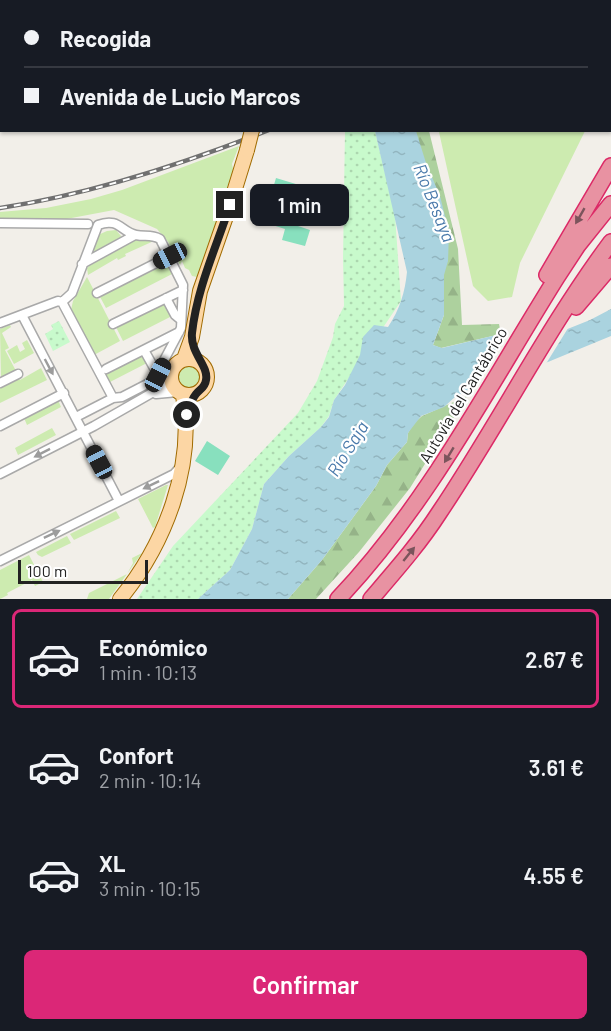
<!DOCTYPE html>
<html lang="es">
<meta charset="utf-8">
<style>
:root{--surface:#171b24;--page:#20242c;--text:#f1f3f6;--muted:#9ea1a6;--line:#363941;--accent:#db2777}
body{margin:0;font-family:Barlow,sans-serif;background:var(--page);color:var(--text);height:100vh;display:flex;flex-direction:column;font-size:22px;white-space:nowrap}
*{box-sizing:border-box;margin:0}
p{font-size:20px;color:var(--muted)}
.icon{flex:none;width:33px;height:33px;fill:none;stroke:currentColor;stroke-width:2;stroke-linecap:round;stroke-linejoin:round}
.map{position:relative;height:599px;overflow:hidden}
.sheet{display:flex;flex-direction:column;background:var(--surface);flex:1}
.sheet>*{flex:none}
.guide{position:absolute;left:0px;top:0px;width:612px;height:132px;box-shadow:0 2px 4px #0004;display:grid;align-content:center;height:132px;padding:0 24px;background:var(--surface)}
.scale{position:absolute;left:18px;bottom:15px;width:130px;box-sizing:border-box;padding-left:6px;border:3px solid #222;border-top:0;font-size:16px;line-height:21px;white-space:nowrap;color:#222;-webkit-text-stroke:4px #fff;paint-order:stroke}
.end{position:absolute;width:27px;height:27px;margin:-14px;border:8px solid #222;background:#fff;box-shadow:0 0 0 3px #fff}
.from{border-radius:50%}
.bubble{position:absolute;height:42px;border-radius:9px;background:var(--surface);box-shadow:0 2px 4px #0004;font-size:20px;font-weight:600;line-height:42px;text-align:center}
.car{position:absolute;width:18px;height:36px;margin:-18px -9px;border-radius:8px;box-shadow:0 0 4px 2px #0007;background:linear-gradient(#222 24%,#8ab4d8 0 40%,#222 0 76%,#8ab4d8 0 86%,#222 0)}
.guide b{display:flex;align-items:center;gap:21px;height:57px;font-size:22px}
.guide b+b{border-top:2px solid var(--line)}
.guide i{width:15px;height:15px;background:var(--text)}
ul{padding:10px 0 0;list-style:none}
li{display:flex;align-items:center;gap:18px;height:99px;margin:0 12px 9px;padding:0 12px;border:3px solid transparent;border-radius:9px}
li div{flex:1}
li b{display:block;font-size:22px}
li em{font-style:normal;font-weight:600}
li.current{border-color:var(--accent)}
li>.icon{width:54px;height:54px;stroke-width:1.5}
.cta{display:flex;gap:12px;margin-top:auto;padding:12px 24px}
.cta a{flex:1;height:69px;border-radius:9px;background:var(--accent);color:#fff;font-size:24px;font-weight:600;line-height:69px;text-align:center}
.map>svg:first-child{display:block}
.grass{fill:#cdebb0}
.forest{fill:url(#forest-firs)}
.park{fill:url(#park-dots)}
.pitch{fill:#88e0be}
.water{fill:url(#water-ripples)}
.pier{fill:#f2efe9}
.lines{fill:none;stroke-linecap:round;stroke-linejoin:round}
.street-casing{stroke:#a9a9a9;stroke-width:11}
.primary-casing{stroke:#a06b00;stroke-width:16}
.highway-casing{stroke:#dc2a67;stroke-width:18}
.street{stroke:#fff;stroke-width:8}
.primary{stroke:#fcd6a4;stroke-width:14}
.highway{stroke:#e892a2;stroke-width:15}
.rail-casing{stroke:#707070;stroke-width:4.5}
.rail{stroke:#fff;stroke-width:2;stroke-dasharray:7;stroke-linecap:butt}
.primary-bridge-casing{stroke:#a06b00;stroke-width:16;stroke-linecap:butt}
.primary-bridge{stroke:#fcd6a4;stroke-width:14}
.oneway{fill:#7b545c}
.oneway2{fill:#9c9c9c}
.route{stroke:#222;stroke-width:8}
.labels{text-anchor:middle;stroke-width:4.5;stroke-linejoin:round;paint-order:stroke}
.street-label{font-size:16px;fill:#222;stroke:#fff}
.water-label{font-size:18px;font-style:italic;fill:#4a7aab;stroke:#fff}
</style>
<div class="map">
<svg width="611" height="599" viewBox="0 0 611 599">
<defs>
<pattern id="forest-firs" width="22" height="20" patternUnits="userSpaceOnUse" patternTransform="scale(1.5)"><rect width="22" height="20" fill="#add19e"/><path d="M5 1l3.5 6h-7zM16 11l3.5 6h-7z" fill="#95b388"/></pattern>
<pattern id="park-dots" width="8" height="8" patternUnits="userSpaceOnUse" patternTransform="scale(1.5)"><rect width="8" height="8" fill="#c8facc"/><path d="M2 2h.1M6 6h.1" fill="none" stroke="#acd6af" stroke-width="1.8" stroke-linecap="round"/></pattern>
<pattern id="water-ripples" width="26" height="14" patternUnits="userSpaceOnUse" patternTransform="scale(1.5)"><rect width="26" height="14" fill="#aad3df"/><path d="M2 4q2-2 4 0t4 0M15 11q2-2 4 0t4 0" fill="none" stroke="#92b5bf"/></pattern>
</defs>
<rect width="100%" height="100%" fill="#f2efe9"/>
<path class="grass" d="M443 131H585L520 263 512 297 488 301 473 286 439 132Z
M239 146 232 164 234 174 229 190 197 277 192 276 189 270 185 268 182 261 180 265 168 242 157 229 114 210 61 220H0V212L46 208 91 199 122 190Z
M116 230 121 236 119 240 91 256 98 235 107 231Z
M140 238 156 240 125 254 126 256 118 260 117 258 88 275 87 268C99 255 123 242 140 238Z
M167 262 174 273 106 308 99 295Z
M87 277 120 341 94 355 71 310 73 301Z
M162 304H165L172 316 123 341 116 327Z
M10 325 11 327 2 333 9 348 5 350 16 371 1 380 0 329Z
M27 340 34 353 14 364 7 351 17 345 20 352 25 349 22 343Z
M140 356 144 357 147 363 110 382 106 374Z
M179 377a11 11 0 1 1 22 0a11 11 0 1 1-22 0Z
M41 368 47 380 0 403V388L18 378 20 380Z
M58 400 61 407 27 425 24 418Z
M52 428 56 435 18 455 15 448Z
M166 485H168L155 527 153 528 138 499Z
M116 511 120 518 74 540 70 534Z
M67 536 71 543 42 557 38 555 36 552Z
M142 553 109 599H87L89 593 127 574 133 563 132 558Z
M29 555 43 582 35 586 32 580 7 593 8 595 0 599V570Z"/>
<path class="forest" d="M414 131H429L458 249 462 325 499 324 501 334 441 348 433 345 444 315V275Z
M467 396 410 488 359 552 316 599H288L322 560 376 486 387 465 407 442 408 433 413 424 422 416Z"/>
<path class="park" d="M345 131H375L395 215 401 301 334 400 329 416 321 427 289 456 264 484 252 529 230 570 198 599H137L173 546 298 413 317 381 333 337 335 324 344 306 343 258Z
M59 321 70 342 53 351 45 334 53 329 51 325Z"/>
<path class="pitch" d="M276 178 309 188 298 226 310 230 305 246 282 240 285 229 263 222Z
M207 441 230 456 218 475 195 461Z"/>
<path class="water" d="M375 131H416L426 163 440 196 449 232 448 261 444 275V315L433 345 442 348 509 332H560L590 320 611 309V336L543 364 479 384 455 397 444 407 421 416 408 433 407 442 387 465 376 486 322 560 288 599H198L230 570 252 529 264 484 289 456 321 427 329 417 334 400 345 385 360 355 363 337 374 325 388 327C400 309 405 292 407 272Z"/>
<path class="pier" d="M535 325 560 329 570 325 544 367 492 382 472 392 507 329Z"/>
<g class="lines">
<g class="street-casing">
<path id="street" d="M0 223 88 224
M82 264 135 235
M97 293 170 256
M166 298 175 315 181 320
M62 302 113 398
M22 315 119 501
M0 323 58 301 62 302 72 293 98 225C119 217 121 232 136 235 145 237 151 234 160 239L183 285 181 328 179 332 153 381 122 397 113 398 76 417
M113 324 183 290
M144 350 158 375
M106 369 179 332
M0 383 18 374
M156 394 178 392
M0 426 64 393
M0 474 94 426 171 382
M0 561 174 474 180 467"/>
</g>
<g class="primary-casing">
<path id="primary" d="M244 0 245 2
M171 377a18 18 0 1 1 36 0a18 18 0 1 1-36 0Z
M184 359 192 337 200 291 230 205 247 150
M120 599C165 544 195 467 183 395"/>
</g>
<g class="highway-casing">
<path id="highway" d="M55 2 60 0
M0 16H2
M547 275 611 166
M576 307 611 266
M338 599C428 504 488 387 557 277L578 245 611 204
M371 599C395 571 419 544 439 513 499 424 547 328 611 242"/>
</g>
<use href="#street" class="street"/>
<use href="#primary" class="primary"/>
<use href="#highway" class="highway"/>
<g class="rail-casing">
<path id="rail" d="M609 2 611 1
M0 208C92 194 183 164 269 130"/>
</g>
<use href="#rail" class="rail"/>
<g class="primary-bridge-casing">
<path id="primary-bridge" d="M247 150 252 130"/>
</g>
<use href="#primary-bridge" class="primary-bridge"/>
</g>
<defs><path id="oneway-solid" d="M-6-.8H1V-3.2L6.5 0L1 3.2V.8H-6Z" transform="scale(1.5)"/></defs>
<g class="oneway">
<use href="#oneway-solid" transform="translate(580 216) rotate(120)"/>
<use href="#oneway-solid" transform="translate(449 455) rotate(121)"/>
<use href="#oneway-solid" transform="translate(409 554) rotate(-51)"/>
</g>
<g class="oneway2">
<use href="#oneway-solid" transform="translate(49 367) rotate(62)"/>
<use href="#oneway-solid" transform="translate(42 453) rotate(153)"/>
<use href="#oneway-solid" transform="translate(151 485) rotate(154)"/>
<use href="#oneway-solid" transform="translate(52 534) rotate(-25)"/>
</g>
<g class="lines">
<path class="route" d="M187 415C189 409 191 400 196 394 200 389 205 388 206 380 209 366 190 353 192 333 197 288 216 248 230 205"/>
</g>
<g class="labels">
<g class="street-label">
<text transform="translate(463 395) rotate(-59)" y="6">Autovía del Cantábrico</text>
</g>
<g class="water-label">
<text transform="translate(434 203) rotate(68)" y="6">Río Besaya</text>
<text transform="translate(348 449) rotate(-58)" y="6">Río Saja</text>
</g>
</g>
</svg>
<div class="scale">100 m</div>
<i class="end from" style="left:187px;top:415px"></i>
<i class="end" style="left:230px;top:205px"></i>
<div class="bubble" style="left:250px;top:184px;width:99px">1 min</div>
<i class="car" style="left:170px;top:256px;rotate:243deg"></i>
<i class="car" style="left:158px;top:375px;rotate:27deg"></i>
<i class="car" style="left:99px;top:462px;rotate:332deg"></i>
<div class="guide">
<b><i class="from"></i>Recogida</b>
<b><i></i>Avenida de Lucio Marcos</b>
</div>
</div>
<section class="sheet">
<ul>
<li class="current"><svg class="icon" aria-label="car" viewBox="0 0 24 24"><path d="M5 17H2v-5l4-1 3-4h7l3 4 3 1v5h-3M9 17h6M6 11h13"/><circle cx="7" cy="17" r="2"/><circle cx="17" cy="17" r="2"/></svg><div><b>Económico</b><p>1 min · 10:13</p></div><em>2.67 €</em></li>
<li><svg class="icon" aria-label="car" viewBox="0 0 24 24"><path d="M5 17H2v-5l4-1 3-4h7l3 4 3 1v5h-3M9 17h6M6 11h13"/><circle cx="7" cy="17" r="2"/><circle cx="17" cy="17" r="2"/></svg><div><b>Confort</b><p>2 min · 10:14</p></div><em>3.61 €</em></li>
<li><svg class="icon" aria-label="car" viewBox="0 0 24 24"><path d="M5 17H2v-5l4-1 3-4h7l3 4 3 1v5h-3M9 17h6M6 11h13"/><circle cx="7" cy="17" r="2"/><circle cx="17" cy="17" r="2"/></svg><div><b>XL</b><p>3 min · 10:15</p></div><em>4.55 €</em></li>
</ul>
<div class="cta"><a>Confirmar</a></div>
</section>
